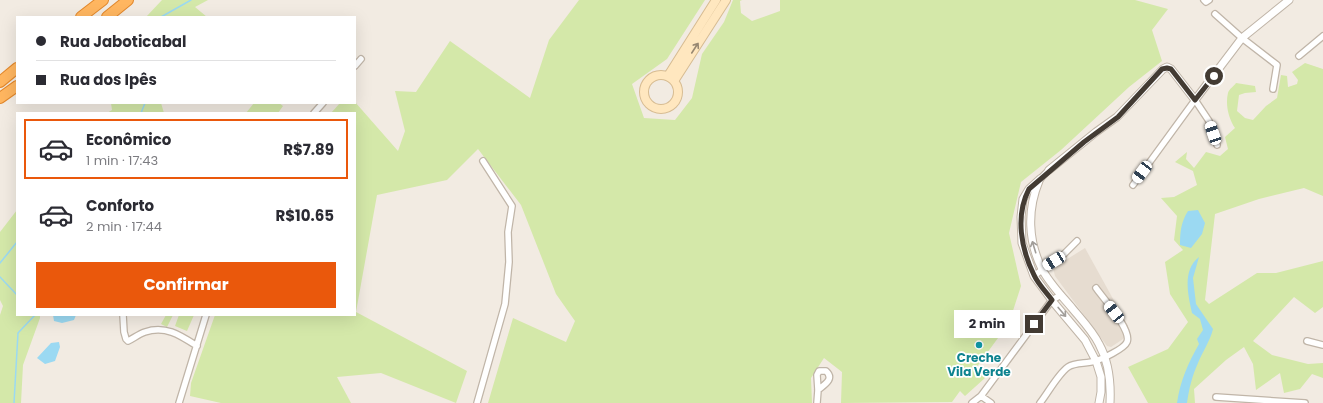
<!DOCTYPE html>
<html lang="pt">
<meta charset="utf-8">
<style>
:root{--surface:#fff;--page:#f7f7f7;--text:#2b2b33;--muted:#7c7c81;--line:#e1e1e2;--accent:#ea580c}
body{margin:0;font-family:Poppins,sans-serif;background:var(--page);color:var(--text);height:100vh;display:flex;flex-direction:column;font-size:15px;white-space:nowrap}
*{box-sizing:border-box;margin:0}
p{font-size:13px;color:var(--muted)}
.icon{flex:none;width:22px;height:22px;fill:none;stroke:currentColor;stroke-width:2;stroke-linecap:round;stroke-linejoin:round}
.map{position:relative;flex:1;overflow:hidden}
.details{position:absolute;left:16px;top:112px;width:340px;height:204px;display:flex;flex-direction:column;background:var(--surface);border-radius:0px;box-shadow:0 4px 16px #0002}
.details>*{flex:none}
.guide{position:absolute;left:16px;top:16px;width:340px;height:88px;border-radius:0px;box-shadow:0 4px 16px #0002;display:grid;align-content:center;height:88px;padding:0 20px;background:var(--surface)}
.end{position:absolute;width:18px;height:18px;margin:-9px;border:5px solid #433b33;background:#fff;box-shadow:0 0 0 2px #fff}
.from{border-radius:50%}
.bubble{position:absolute;height:28px;border-radius:0px;background:var(--surface);box-shadow:0 4px 16px #0002;font-size:13px;font-weight:700;line-height:28px;text-align:center}
.car{position:absolute;width:12px;height:24px;margin:-12px -6px;border-radius:5px;box-shadow:0 0 3px 1px #0007;background:linear-gradient(#fff 24%,#345 0 40%,#fff 0 76%,#345 0 86%,#fff 0)}
.guide b{display:flex;align-items:center;gap:14px;height:38px;font-size:15px}
.guide b+b{border-top:1px solid var(--line)}
.guide i{width:10px;height:10px;background:var(--text)}
ul{padding:7px 0 0;list-style:none}
li{display:flex;align-items:center;gap:12px;height:60px;margin:0 8px 6px;padding:0 12px;border:2px solid transparent;border-radius:0px}
li div{flex:1}
li b{display:block;font-size:15px}
li em{font-style:normal;font-weight:700}
li.selected{border-color:var(--accent)}
li>.icon{width:36px;height:36px;stroke-width:1.5}
.primary-button{display:flex;gap:8px;margin-top:auto;padding:8px 20px}
.primary-button a{flex:1;height:46px;border-radius:0px;background:var(--accent);color:#fff;font-size:16px;font-weight:700;line-height:46px;text-align:center}
.map>svg:first-child{display:block}
.residential{fill:#e6dcd0}
.green{fill:#d4e8a9}
.water{fill:#9bd9f2}
.lines{fill:none;stroke-linecap:round;stroke-linejoin:round}
.stream{stroke:#9bd9f2;stroke-width:1.5}
.minor-casing{stroke:#c0b5a8;stroke-width:8}
.tertiary-casing{stroke:#c0b5a8;stroke-width:9}
.secondary-casing{stroke:#d7bc92;stroke-width:10}
.motorway-casing{stroke:#e2882c;stroke-width:12}
.minor{stroke:#fff;stroke-width:5.5}
.tertiary{stroke:#fff;stroke-width:7}
.secondary{stroke:#ffe7bf;stroke-width:8}
.motorway{stroke:#ffb660;stroke-width:10}
.oneway{stroke:#988872}
.oneway2{stroke:#a19d99}
.route{stroke:#433b33;stroke-width:5}
.culture-dot{fill:#0f9aa8;stroke:#fff;stroke-width:1.5}
.labels{text-anchor:middle;stroke-width:3.5;stroke-linejoin:round;paint-order:stroke}
.culture-label{font-size:12px;font-weight:bold;fill:#0d838f;stroke:#fff}
</style>
<div class="map">
<svg width="1323" height="403" viewBox="0 0 1323 403">
<rect width="100%" height="100%" fill="#f2ebe2"/>
<path class="residential" d="M1085 248 1128 326 1123 339 1111 347 1107 346 1055 276 1053 268Z"/>
<path class="green" d="M162 0H208L195 7 207 17H146Z
M579 0H705L667 59 632 84 644 118 675 120 692 98 702 54 724 22 733 0H742L740 1 741 13 752 21 780 11V0H1135L1168 9 1152 30 1162 61 1129 87 1061 150 1021 182 1009 233 1021 286 1009 323 976 368 985 378 965 396 960 391 952 402 841 403 842 372 824 358 811 378 812 403H488L513 318 566 342 575 321 556 294 521 205 478 149 447 180 377 195 356 312 467 371 456 403 381 373 337 377 351 403H221L190 396 191 383 215 315H355V113H331L340 103H355V102L398 151 405 131 395 91 416 92 450 41 530 98 549 40Z
M1305 63 1323 69V196L1304 188 1259 199 1215 214 1205 300 1209 304 1257 273H1276L1323 261V307L1315 313 1294 297 1253 341 1272 355 1308 364 1323 363V378L1312 374 1300 389 1284 393 1280 373 1256 390 1253 364 1244 347 1226 360 1194 389 1195 403H1148L1128 367 1168 349 1188 322 1170 294 1165 262 1183 250 1174 240 1177 216 1161 198 1174 197 1197 185 1193 171 1175 162 1187 152 1186 159 1194 168 1206 152 1220 156 1228 149 1225 137 1235 128C1229 119 1225 105 1228 93 1229 89 1234 86 1236 83L1255 86 1256 92 1245 93 1239 95 1237 111 1245 118 1253 120 1266 106 1277 98 1281 75 1287 76 1288 87 1297 84 1298 80 1292 72Z
M111 103H161L164 113H107L112 110Z
M254 103H279L283 106 278 113H246Z
M17 210V315H40V318L23 365 21 403H0V315L3 306 0 300V232Z
M166 315H173L167 327 161 324Z
M179 315H194L187 331 175 326Z"/>
<path class="water" d="M1198 210 1205 223 1202 234 1191 248 1180 245C1180 232 1181 222 1188 211Z
M1199 257 1193 278 1196 304 1213 329C1210 341 1203 351 1198 363 1192 376 1189 389 1187 403H1177C1180 382 1188 363 1199 344L1197 339 1203 330 1200 319 1192 313C1188 295 1182 270 1199 257Z
M53 315H76L74 320 62 323 54 321Z
M59 342 60 347 55 361 45 364 37 358 51 343Z"/>
<g class="lines">
<path class="stream" d="M161 17 191 0
M141 113 145 103
M0 263 17 242
M0 277 17 295
M14 403 18 333 35 315"/>
<g class="minor-casing">
<path id="minor" d="M1204 0 1206 2 1209 0
M1215 14 1242 38 1277 65 1273 89
M1299 56 1323 36
M355 66 361 59
M314 113 323 103
M1040 179 1049 170
M1133 185 1195 100 1209 121 1217 145
M1034 276 1047 266 1061 257 1077 241
M123 315 124 332 126 339 128 341C134 338 139 334 145 332 165 325 180 335 197 346
M1307 341 1323 345
M981 396 991 403
M1216 397 1305 403
M179 403 206 315
M477 403 505 304 509 262 508 232 512 206 483 161
M817 403 818 390 817 375 819 371H826C835 379 824 385 818 390
M972 403 981 396 1052 300 1061 295
M1040 403C1048 393 1058 374 1068 367 1075 362 1087 364 1095 361 1102 359 1124 349 1127 342 1132 330 1103 298 1096 288"/>
</g>
<g class="tertiary-casing">
<path id="tertiary" d="M1049 170 1096 132 1117 117 1163 69 1167 67 1171 69 1195 100 1242 38 1289 0
M1040 179 1029 189 1023 199 1021 217 1022 243 1034 276 1054 303 1085 340 1096 361 1101 377V392L1099 403
M1039 181C1027 210 1028 241 1042 269 1049 283 1062 296 1072 308 1081 319 1092 330 1099 344 1109 362 1111 383 1110 403"/>
</g>
<g class="secondary-casing">
<path id="secondary" d="M644 92a17 17 0 1 1 34 0a17 17 0 1 1-34 0Z
M668 76 716 0
M674 81 726 0"/>
</g>
<g class="motorway-casing">
<path id="motorway" d="M81 17 103 0
M107 17 128 0
M0 82 17 68
M0 98 17 86"/>
</g>
<use href="#minor" class="minor"/>
<use href="#tertiary" class="tertiary"/>
<use href="#secondary" class="secondary"/>
<use href="#motorway" class="motorway"/>
</g>
<defs><path id="oneway-shaft" d="M-6 0H5M1.5-3L5.5 0L1.5 3" fill="none" stroke-width="1.6" stroke-linecap="round" stroke-linejoin="round"/></defs>
<use class="oneway" href="#oneway-shaft" transform="translate(695 48) rotate(-57)"/>
<g class="oneway2">
<use href="#oneway-shaft" transform="translate(1034 247) rotate(-107)"/>
<use href="#oneway-shaft" transform="translate(1062 312) rotate(50)"/>
</g>
<g class="lines">
<path class="route" d="M1034 324 1052 300C1046 292 1038 284 1034 275 1021 249 1015 216 1029 189L1084 142 1118 117 1162 69 1167 68 1171 69 1195 100 1214 76"/>
</g>
<circle class="culture-dot" cx="979" cy="345" r="4"/>
<g class="labels">
<g class="culture-label">
<text x="979" y="362">Creche<tspan x="979" dy="14">Vila Verde</tspan></text>
</g>
</g>
</svg>
<i class="end from" style="left:1214px;top:76px"></i>
<i class="end" style="left:1034px;top:324px"></i>
<div class="bubble" style="left:954px;top:310px;width:66px">2 min</div>
<i class="car" style="left:1213px;top:133px;rotate:341deg"></i>
<i class="car" style="left:1142px;top:172px;rotate:217deg"></i>
<i class="car" style="left:1054px;top:261px;rotate:239deg"></i>
<i class="car" style="left:1114px;top:312px;rotate:322deg"></i>
<div class="guide">
<b><i class="from"></i>Rua Jaboticabal</b>
<b><i></i>Rua dos Ipês</b>
</div>
<section class="details">
<ul>
<li class="selected"><svg class="icon" aria-label="car" viewBox="0 0 24 24"><path d="M5 17H2v-5l4-1 3-4h7l3 4 3 1v5h-3M9 17h6M6 11h13"/><circle cx="7" cy="17" r="2"/><circle cx="17" cy="17" r="2"/></svg><div><b>Econômico</b><p>1 min · 17:43</p></div><em>R$7.89</em></li>
<li><svg class="icon" aria-label="car" viewBox="0 0 24 24"><path d="M5 17H2v-5l4-1 3-4h7l3 4 3 1v5h-3M9 17h6M6 11h13"/><circle cx="7" cy="17" r="2"/><circle cx="17" cy="17" r="2"/></svg><div><b>Conforto</b><p>2 min · 17:44</p></div><em>R$10.65</em></li>
</ul>
<div class="primary-button"><a>Confirmar</a></div>
</section>
</div>
